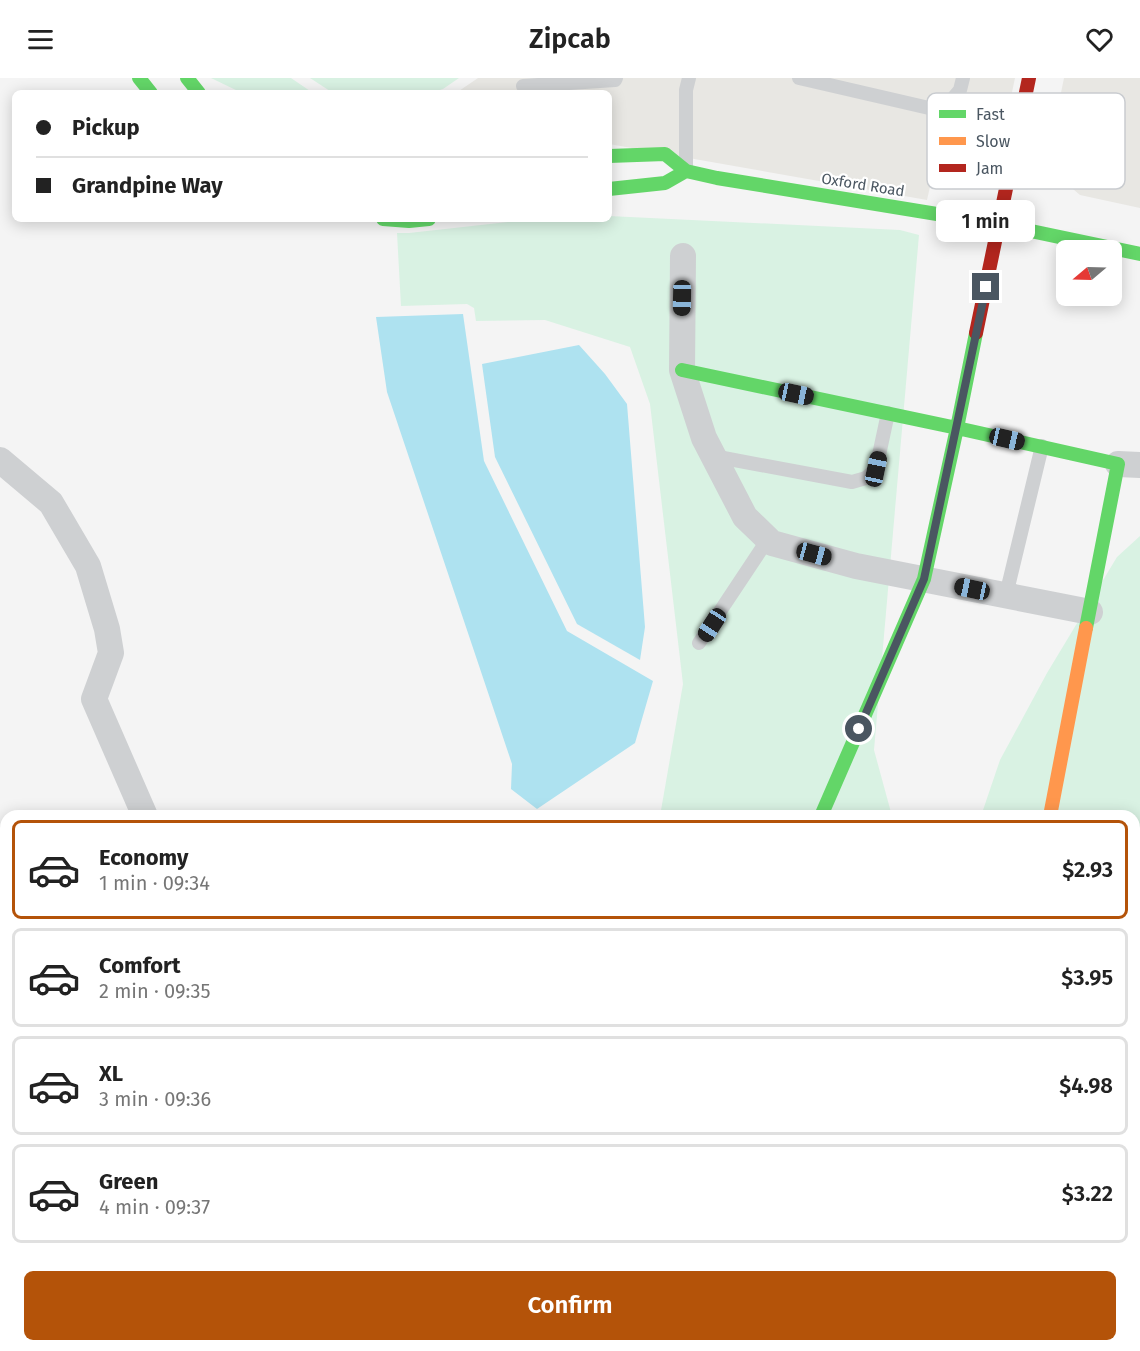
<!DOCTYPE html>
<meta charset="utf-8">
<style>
:root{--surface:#fff;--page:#f2f2f2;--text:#222;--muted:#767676;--line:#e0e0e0;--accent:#b45309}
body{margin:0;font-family:"Fira Sans",sans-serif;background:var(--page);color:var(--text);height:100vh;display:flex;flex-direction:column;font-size:22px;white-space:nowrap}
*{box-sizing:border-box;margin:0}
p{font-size:20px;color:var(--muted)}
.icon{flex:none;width:33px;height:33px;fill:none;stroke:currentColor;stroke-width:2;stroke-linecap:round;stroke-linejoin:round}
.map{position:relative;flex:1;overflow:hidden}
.sheet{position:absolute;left:0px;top:732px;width:1140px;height:542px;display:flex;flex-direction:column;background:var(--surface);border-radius:18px 18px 0 0;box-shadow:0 3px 15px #0003}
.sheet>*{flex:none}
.banner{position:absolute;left:12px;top:12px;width:600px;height:132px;border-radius:9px;box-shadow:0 3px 15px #0003;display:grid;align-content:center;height:132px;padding:0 24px;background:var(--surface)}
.needle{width:39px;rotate:251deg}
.tools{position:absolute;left:1056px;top:162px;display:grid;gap:12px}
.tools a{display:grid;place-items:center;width:66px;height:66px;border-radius:9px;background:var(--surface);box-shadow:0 3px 15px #0003;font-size:30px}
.end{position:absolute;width:27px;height:27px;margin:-14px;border:8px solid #4a5661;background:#fff;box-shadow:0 0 0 3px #fff}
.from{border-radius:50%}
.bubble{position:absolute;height:42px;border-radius:9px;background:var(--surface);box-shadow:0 3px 15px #0003;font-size:20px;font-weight:600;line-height:42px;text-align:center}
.car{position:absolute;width:18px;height:36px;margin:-18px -9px;border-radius:8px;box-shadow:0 0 4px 2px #0007;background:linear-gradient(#222 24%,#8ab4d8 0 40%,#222 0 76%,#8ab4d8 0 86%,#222 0)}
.banner b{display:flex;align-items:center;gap:21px;height:57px;font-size:22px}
.banner b+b{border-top:2px solid var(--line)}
.banner i{width:15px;height:15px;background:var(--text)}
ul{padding:10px 0 0;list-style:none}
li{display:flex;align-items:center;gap:18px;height:99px;margin:0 12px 9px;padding:0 12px;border:3px solid var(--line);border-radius:9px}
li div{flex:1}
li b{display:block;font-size:22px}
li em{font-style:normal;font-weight:600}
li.active{border-color:var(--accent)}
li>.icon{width:54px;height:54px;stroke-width:1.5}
.cta{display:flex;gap:12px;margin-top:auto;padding:12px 24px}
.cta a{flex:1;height:69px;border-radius:9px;background:var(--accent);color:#fff;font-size:24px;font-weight:600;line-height:69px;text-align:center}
header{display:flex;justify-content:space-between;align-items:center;height:78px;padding:0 24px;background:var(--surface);font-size:27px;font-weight:600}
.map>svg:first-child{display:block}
.commercial{fill:#e8e7e3}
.green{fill:#d9f2e3}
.water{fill:#aee2f0}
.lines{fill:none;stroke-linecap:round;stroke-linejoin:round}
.lane{stroke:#ced0d2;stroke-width:14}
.street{stroke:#ced0d2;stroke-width:26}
.fast{stroke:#63d668;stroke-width:14}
.slow{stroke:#ff974d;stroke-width:14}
.jam{stroke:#b3261e;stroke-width:14}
.route{stroke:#4a5661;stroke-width:8}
.labels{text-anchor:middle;stroke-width:4.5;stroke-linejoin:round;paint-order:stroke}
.street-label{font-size:15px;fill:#4a5661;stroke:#fff}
.key{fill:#fff;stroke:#c9ccd0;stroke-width:1.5}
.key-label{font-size:16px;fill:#4a5661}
</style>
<header><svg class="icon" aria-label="menu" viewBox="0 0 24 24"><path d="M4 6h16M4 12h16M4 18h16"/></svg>Zipcab<svg class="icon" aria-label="heart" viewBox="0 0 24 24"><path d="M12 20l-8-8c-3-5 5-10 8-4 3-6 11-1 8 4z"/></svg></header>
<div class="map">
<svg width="1140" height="1273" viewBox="0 0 1140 1273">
<rect width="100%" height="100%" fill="#f4f4f4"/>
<path class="commercial" d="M478 0H1015L994 100 934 91 927 122 609 66V15H456Z
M1064 0H1140V130L1080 117 1046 88Z
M1134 940H1140V1020L1134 1028Z
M1140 1038V1273H1132L1131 1268H1134V1046Z
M623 1268H1119L1120 1273H624Z"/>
<path class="green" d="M211 0H291L313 15H242Z
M310 0H459L443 11 431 15H333Z
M609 138 900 152 919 157 874 672 892 738H660L683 606 650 326 630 269 545 242 476 243 474 230 467 226 401 228 397 155H409L534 141H609Z
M1140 458V940H1134V738H981L1000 682 1047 595 1117 479Z"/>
<path class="water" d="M463 236 484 383 567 553 653 603 635 665 537 731 511 711 512 686 387 314 376 239Z
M579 267 605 296 627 326 645 549 640 582 577 546 495 379 482 286Z
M103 1268H434L436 1273H104Z"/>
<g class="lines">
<path class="lane" d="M799 0 942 33 960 12 963 0
M523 8 615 2 616 0
M686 90V12L689 0
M713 378 852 404 866 400 876 391 888 335
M1006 517 1042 368
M699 565 768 461
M1134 998 1140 997
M1105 1268V1273"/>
<path class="street" d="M683 178 682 292 704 360 745 439 772 465 856 488 1090 534
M0 382 51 425 88 488 107 551 111 575 94 621 145 738
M1118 386 1140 387
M0 818 6 819
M586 1268 589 1273
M679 1268 681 1273
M765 1268 766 1273"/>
<path class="fast" d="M139 0 151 15
M187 0 199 15
M609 78 665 76 686 93 717 100 998 146 1140 176
M609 111 665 105 686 93
M383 141 409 143 429 141
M976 255 957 350 1118 386 1086 550
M682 292 957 350 924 501 821 738"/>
<path class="slow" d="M1050 738 1086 550"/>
<path class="jam" d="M976 255 1029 0"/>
</g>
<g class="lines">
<path class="route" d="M859 651 924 501 986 209"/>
</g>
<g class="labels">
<g class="street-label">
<text transform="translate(863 107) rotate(9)" y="5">Oxford Road</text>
</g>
</g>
<rect x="927" y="15" width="198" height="96" rx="9" class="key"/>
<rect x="939" y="32" width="27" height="8" fill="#63d668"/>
<rect x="939" y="59" width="27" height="8" fill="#ff974d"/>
<rect x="939" y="86" width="27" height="8" fill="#b3261e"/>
<g class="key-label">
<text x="976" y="42">Fast</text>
<text x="976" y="69">Slow</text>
<text x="976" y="96">Jam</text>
</g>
</svg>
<div class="tools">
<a><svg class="needle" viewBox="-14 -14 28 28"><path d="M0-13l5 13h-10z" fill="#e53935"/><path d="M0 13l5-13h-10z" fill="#767676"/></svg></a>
</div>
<i class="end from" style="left:859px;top:651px"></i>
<i class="end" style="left:986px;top:209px"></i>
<div class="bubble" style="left:936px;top:122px;width:99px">1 min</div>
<i class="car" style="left:682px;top:220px;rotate:181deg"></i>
<i class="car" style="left:796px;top:316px;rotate:102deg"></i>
<i class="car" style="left:1007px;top:361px;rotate:103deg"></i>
<i class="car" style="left:876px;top:391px;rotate:12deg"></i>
<i class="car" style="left:814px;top:476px;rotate:105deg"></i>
<i class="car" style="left:972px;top:511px;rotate:282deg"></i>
<i class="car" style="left:712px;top:547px;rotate:213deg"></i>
<div class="banner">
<b><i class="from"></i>Pickup</b>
<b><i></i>Grandpine Way</b>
</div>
<section class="sheet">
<ul>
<li class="active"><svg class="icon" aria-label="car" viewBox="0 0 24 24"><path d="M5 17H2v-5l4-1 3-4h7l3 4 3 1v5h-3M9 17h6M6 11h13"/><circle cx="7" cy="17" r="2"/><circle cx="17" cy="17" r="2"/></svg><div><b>Economy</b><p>1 min · 09:34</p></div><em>$2.93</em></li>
<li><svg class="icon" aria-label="car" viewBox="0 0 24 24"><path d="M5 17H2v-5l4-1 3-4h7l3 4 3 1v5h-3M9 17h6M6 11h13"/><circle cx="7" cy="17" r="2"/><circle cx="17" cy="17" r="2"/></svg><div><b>Comfort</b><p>2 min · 09:35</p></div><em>$3.95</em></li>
<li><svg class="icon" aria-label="car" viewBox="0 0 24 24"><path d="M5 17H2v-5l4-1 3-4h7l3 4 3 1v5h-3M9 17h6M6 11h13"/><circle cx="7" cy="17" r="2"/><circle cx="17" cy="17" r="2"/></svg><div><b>XL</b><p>3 min · 09:36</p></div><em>$4.98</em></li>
<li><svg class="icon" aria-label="car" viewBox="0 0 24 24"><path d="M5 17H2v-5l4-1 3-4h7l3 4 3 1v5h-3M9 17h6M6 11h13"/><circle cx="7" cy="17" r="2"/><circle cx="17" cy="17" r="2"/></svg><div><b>Green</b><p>4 min · 09:37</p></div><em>$3.22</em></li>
</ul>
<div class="cta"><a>Confirm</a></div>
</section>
</div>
